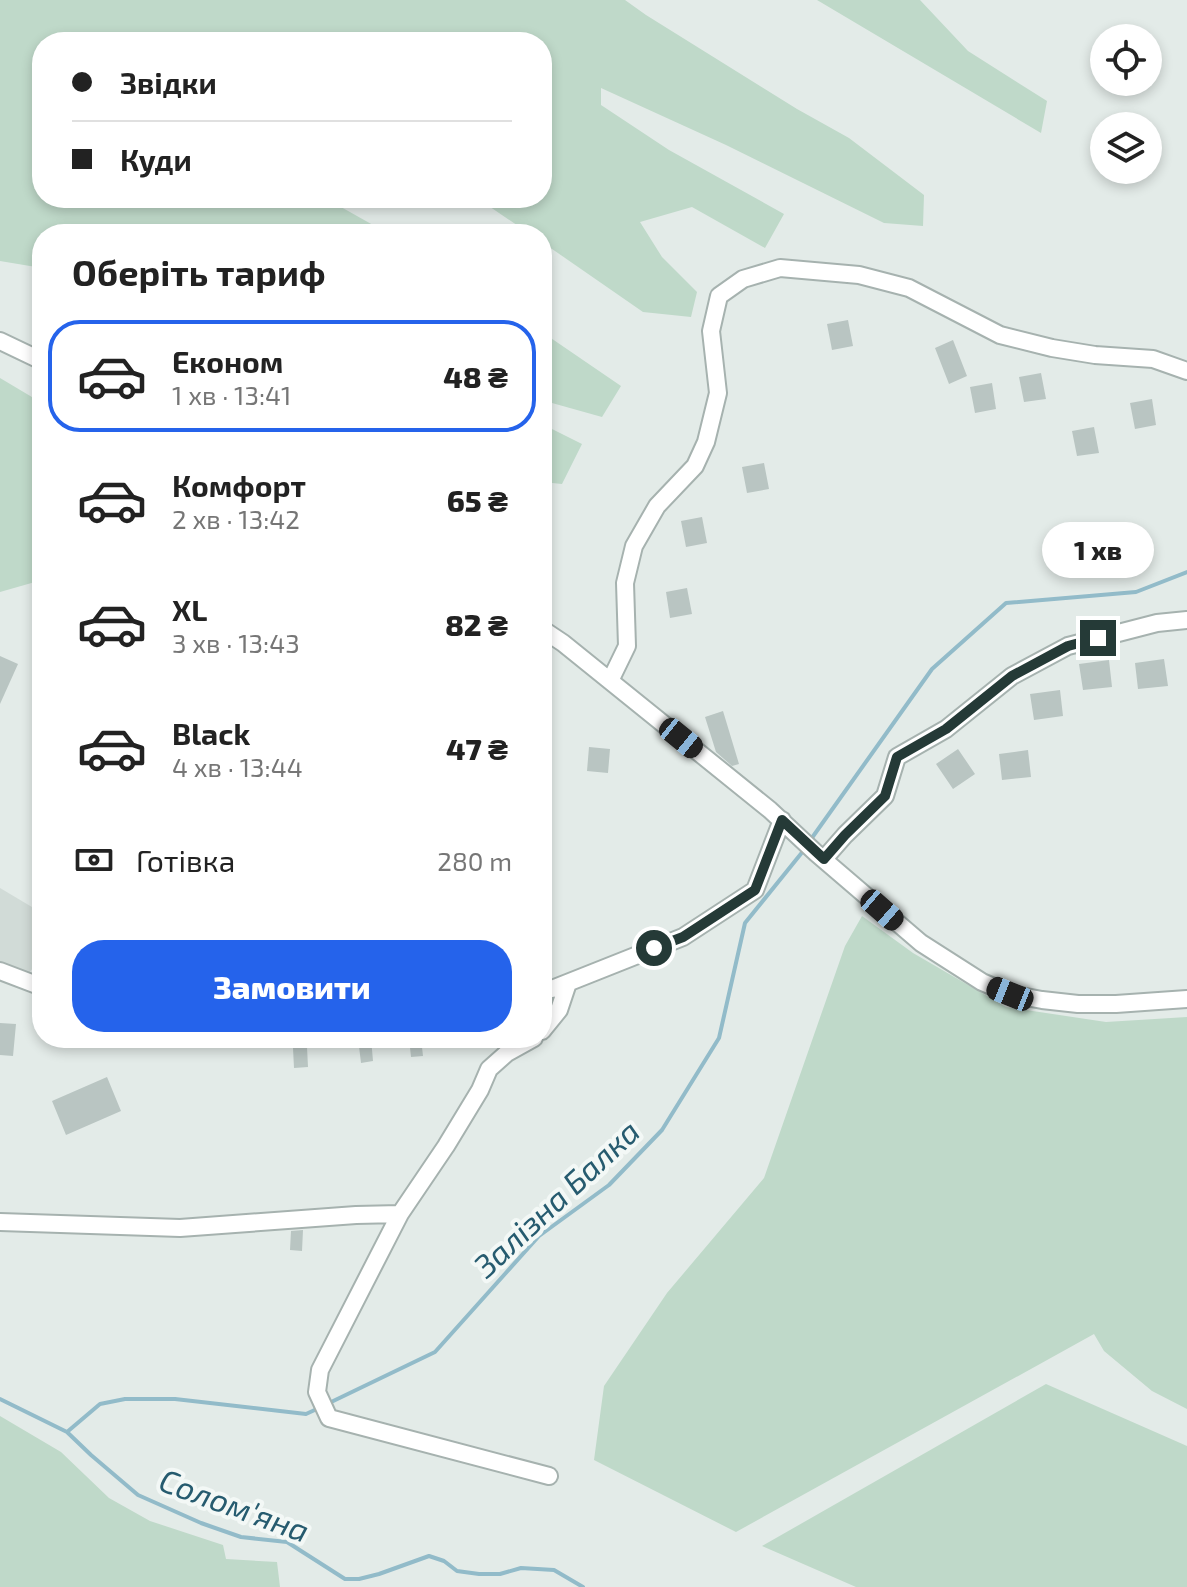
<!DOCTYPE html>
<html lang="uk">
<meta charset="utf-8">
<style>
:root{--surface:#fff;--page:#f2f2f2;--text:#222;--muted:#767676;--line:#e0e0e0;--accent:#2563eb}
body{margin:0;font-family:"Exo 2",sans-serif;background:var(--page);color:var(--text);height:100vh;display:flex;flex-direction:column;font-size:30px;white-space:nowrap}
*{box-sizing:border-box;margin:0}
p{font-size:26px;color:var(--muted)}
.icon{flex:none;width:44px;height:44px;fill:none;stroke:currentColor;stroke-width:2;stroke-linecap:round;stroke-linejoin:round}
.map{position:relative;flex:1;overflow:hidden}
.drawer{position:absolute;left:32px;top:224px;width:520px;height:824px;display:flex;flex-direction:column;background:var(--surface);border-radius:32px;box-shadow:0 4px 12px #0003}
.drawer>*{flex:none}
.hud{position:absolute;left:32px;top:32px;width:520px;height:176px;border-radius:32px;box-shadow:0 4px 12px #0003;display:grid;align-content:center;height:176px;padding:0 40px;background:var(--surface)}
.tools{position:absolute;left:1090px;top:24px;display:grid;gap:16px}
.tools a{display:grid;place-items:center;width:72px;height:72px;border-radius:50%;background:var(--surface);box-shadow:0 4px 12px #0003;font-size:40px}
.end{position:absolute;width:36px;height:36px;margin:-18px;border:10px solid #253a37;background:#fff;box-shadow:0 0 0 4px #fff}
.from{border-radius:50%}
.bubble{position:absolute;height:56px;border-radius:28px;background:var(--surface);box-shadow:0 4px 12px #0003;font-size:26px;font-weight:800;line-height:56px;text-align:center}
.car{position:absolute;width:24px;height:48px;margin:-24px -12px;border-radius:10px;box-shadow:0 0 6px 2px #0007;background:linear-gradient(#222 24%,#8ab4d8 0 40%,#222 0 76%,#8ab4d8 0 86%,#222 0)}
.hud b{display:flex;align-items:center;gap:28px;height:76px;font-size:30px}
.hud b+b{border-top:2px solid var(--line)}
.hud i{width:20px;height:20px;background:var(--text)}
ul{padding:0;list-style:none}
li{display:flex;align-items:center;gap:24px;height:112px;margin:0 16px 12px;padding:0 24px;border:4px solid transparent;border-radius:32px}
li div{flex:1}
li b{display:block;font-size:30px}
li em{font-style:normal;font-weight:800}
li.active{border-color:var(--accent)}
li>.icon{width:72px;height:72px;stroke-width:1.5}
h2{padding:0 40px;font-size:36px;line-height:96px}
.pay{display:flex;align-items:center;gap:20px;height:88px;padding:0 40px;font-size:30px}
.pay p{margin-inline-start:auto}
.action{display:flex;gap:16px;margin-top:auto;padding:16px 40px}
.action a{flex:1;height:92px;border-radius:32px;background:var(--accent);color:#fff;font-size:32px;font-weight:800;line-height:92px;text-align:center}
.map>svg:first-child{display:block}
.built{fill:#d1dbd7}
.green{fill:#bfd9c9}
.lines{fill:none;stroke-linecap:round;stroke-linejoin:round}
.stream{stroke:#92bbc9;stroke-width:4}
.building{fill:#b9c5c2}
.minor-casing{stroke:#a6b2af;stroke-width:20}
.minor{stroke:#fff;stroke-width:16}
.route{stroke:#253a37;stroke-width:10}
.labels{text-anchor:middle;stroke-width:8;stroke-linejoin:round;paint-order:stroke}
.water-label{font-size:32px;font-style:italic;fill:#265b6f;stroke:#f3f8f6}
</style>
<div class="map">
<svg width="1187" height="1587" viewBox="0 0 1187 1587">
<rect width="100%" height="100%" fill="#e3ebe8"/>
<path class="built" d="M0 888 42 913V957L28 974 0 961Z"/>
<path class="green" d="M0 0H625L646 15 797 109 849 138 924 195 923 226 884 223 726 145 601 88V105L669 150 784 214 765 248 692 207 640 222 662 257 697 292 691 317 643 312 542 242V234H530L477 198H542V42H42V198H325L389 234H42V268L0 261Z
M817 0H920L968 51 1047 101 1041 133Z
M542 332 621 386 602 417 552 403 542 410Z
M0 378 42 403V580L0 592Z
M542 424 582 444 562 484 542 482Z
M862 916 913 953 1006 1007 1106 1022 1187 1017V1409L1152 1391 1104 1351 1094 1334 736 1532 594 1460 604 1386 667 1293 764 1178 845 946Z
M1046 1384 1187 1446V1587H856L762 1546Z
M0 1416 61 1452 109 1498 150 1521 223 1545 226 1559 277 1562 280 1587H0Z"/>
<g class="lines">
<path class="stream" d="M809 842 932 669 1006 603 1136 592 1187 572
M0 1399 67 1432 91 1455 138 1495 201 1523 241 1537 287 1542 345 1579H359L379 1574 429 1556 444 1561 457 1571 479 1574H500L521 1568 554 1570 583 1587
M327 1404 435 1352 539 1236 609 1185 662 1130 719 1038 745 923 804 850
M67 1432 100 1404 125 1399H175L306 1414 319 1408"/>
</g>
<path class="building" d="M848 320 853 346 832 350 827 324Z
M953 340 967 376 949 384 935 348Z
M1041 373 1046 399 1024 402 1019 377Z
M992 383 996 409 975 413 970 387Z
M1152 399 1156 425 1135 429 1130 403Z
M1094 427 1099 453 1077 456 1072 431Z
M764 463 769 489 747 493 742 467Z
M702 517 707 543 686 547 681 521Z
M687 588 692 614 670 618 666 592Z
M0 656 18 664 0 704Z
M1164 659 1168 686 1138 689 1135 663Z
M1109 660 1112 687 1083 690 1079 664Z
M1060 690 1063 716 1034 720 1030 694Z
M723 711 739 764 732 766 716 752 705 717Z
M589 747 610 749 608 773 587 771Z
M958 749 975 774 953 789 936 764Z
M1028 750 1031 777 1002 780 999 754Z
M0 1023 16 1024 13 1056 0 1055Z
M358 1038H371L373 1061 361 1063Z
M409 1038H421L423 1056 411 1057Z
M307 1047 308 1067 294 1068 293 1048Z
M107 1077 121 1111 66 1135 52 1101Z
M303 1230 302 1251 290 1250 291 1231Z"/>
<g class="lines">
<g class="minor-casing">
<path id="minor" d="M0 341 42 361
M542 629 563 643 770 810 816 853 921 943 982 982 1010 994 1042 1000 1078 1004H1116L1187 999
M610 681 627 646 625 583 634 546 657 506 695 466 706 442 718 393 711 331 719 296 743 279 780 268 859 275 909 288 1000 335 1052 348 1095 355 1153 359 1187 371
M824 859 845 835 885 796 897 757 946 729 1012 676 1068 646 1157 623 1187 620
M0 971 42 987
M542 991 552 989 683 937 755 890 782 820
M542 1031 559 1010 568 983
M534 1038 507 1053 489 1069 480 1090 446 1146 400 1214 320 1370 317 1392 329 1418 549 1476
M0 1222 180 1228 356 1215 400 1214"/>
</g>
<use href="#minor" class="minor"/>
</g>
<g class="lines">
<path class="route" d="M654 948 683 937 755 890 782 820 824 859 845 835 885 796 897 757 946 729 1012 676 1068 646 1098 638"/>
</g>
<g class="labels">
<g class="water-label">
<text transform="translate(557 1199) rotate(-43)" y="11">Залізна Балка</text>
<text transform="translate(234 1506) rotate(20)" y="11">Солом'яна</text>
</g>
</g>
</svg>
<div class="tools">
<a><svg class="icon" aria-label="locate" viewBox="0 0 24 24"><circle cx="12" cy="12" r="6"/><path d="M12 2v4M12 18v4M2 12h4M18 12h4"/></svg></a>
<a><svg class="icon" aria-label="layers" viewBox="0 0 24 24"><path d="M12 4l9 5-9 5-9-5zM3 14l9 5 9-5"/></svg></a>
</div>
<i class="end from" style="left:654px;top:948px"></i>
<i class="end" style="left:1098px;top:638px"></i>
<div class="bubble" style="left:1042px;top:522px;width:112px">1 хв</div>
<i class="car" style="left:681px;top:738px;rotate:129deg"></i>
<i class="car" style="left:882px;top:910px;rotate:131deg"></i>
<i class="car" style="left:1010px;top:994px;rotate:292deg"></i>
<div class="hud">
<b><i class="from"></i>Звідки</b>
<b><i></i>Куди</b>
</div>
<section class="drawer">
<h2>Оберіть тариф</h2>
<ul>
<li class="active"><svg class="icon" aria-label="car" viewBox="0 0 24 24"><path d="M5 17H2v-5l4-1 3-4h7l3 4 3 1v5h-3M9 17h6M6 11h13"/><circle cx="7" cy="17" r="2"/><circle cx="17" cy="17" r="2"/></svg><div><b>Економ</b><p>1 хв · 13:41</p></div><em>48 ₴</em></li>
<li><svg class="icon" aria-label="car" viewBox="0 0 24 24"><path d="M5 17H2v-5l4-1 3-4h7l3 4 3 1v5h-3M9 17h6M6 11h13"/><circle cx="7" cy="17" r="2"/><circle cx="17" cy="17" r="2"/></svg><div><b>Комфорт</b><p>2 хв · 13:42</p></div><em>65 ₴</em></li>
<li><svg class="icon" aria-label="car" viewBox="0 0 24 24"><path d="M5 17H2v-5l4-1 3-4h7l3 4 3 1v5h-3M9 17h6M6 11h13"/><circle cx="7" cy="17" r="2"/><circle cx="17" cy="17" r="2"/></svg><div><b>XL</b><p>3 хв · 13:43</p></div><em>82 ₴</em></li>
<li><svg class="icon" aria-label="car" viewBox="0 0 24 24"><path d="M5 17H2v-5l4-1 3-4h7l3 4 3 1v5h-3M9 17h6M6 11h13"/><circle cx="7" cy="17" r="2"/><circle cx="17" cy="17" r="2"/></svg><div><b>Black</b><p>4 хв · 13:44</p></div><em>47 ₴</em></li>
</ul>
<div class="pay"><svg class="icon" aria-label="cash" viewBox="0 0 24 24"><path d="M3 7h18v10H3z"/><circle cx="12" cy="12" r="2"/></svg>Готівка<p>280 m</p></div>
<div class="action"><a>Замовити</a></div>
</section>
</div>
